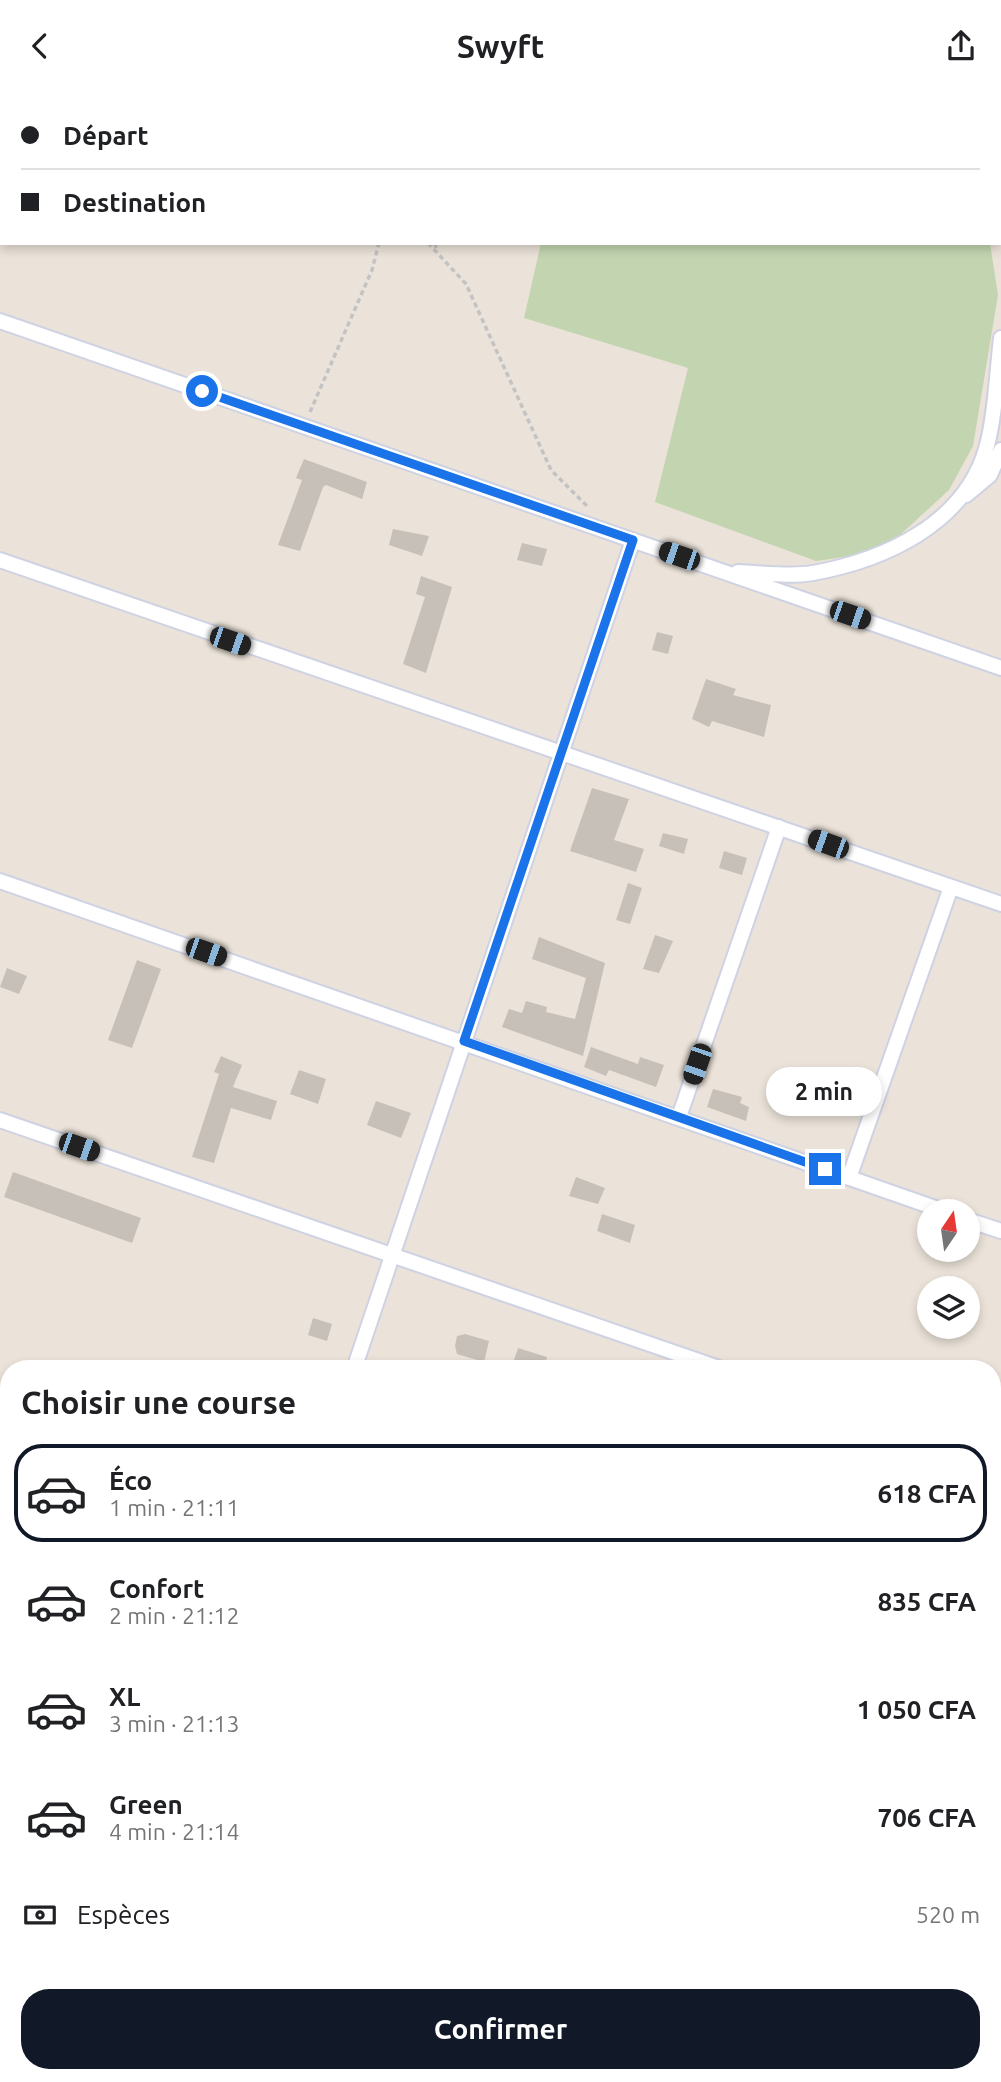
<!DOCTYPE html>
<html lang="fr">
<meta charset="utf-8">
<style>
:root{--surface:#fff;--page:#f6f6f6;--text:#202124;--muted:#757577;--line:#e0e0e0;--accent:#111827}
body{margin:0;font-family:Ubuntu,sans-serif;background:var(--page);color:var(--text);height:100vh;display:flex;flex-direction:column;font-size:26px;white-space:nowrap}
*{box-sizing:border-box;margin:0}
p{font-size:23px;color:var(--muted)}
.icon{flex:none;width:38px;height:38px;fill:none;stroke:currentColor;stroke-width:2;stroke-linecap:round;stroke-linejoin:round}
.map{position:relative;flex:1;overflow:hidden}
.details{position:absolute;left:0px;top:1269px;width:1001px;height:723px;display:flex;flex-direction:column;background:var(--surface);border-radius:28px 28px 0 0;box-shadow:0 4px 10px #0003}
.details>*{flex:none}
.top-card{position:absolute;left:0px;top:0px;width:1001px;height:154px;box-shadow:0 4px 10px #0003;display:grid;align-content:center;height:154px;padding:0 21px;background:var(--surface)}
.needle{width:46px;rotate:13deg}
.fabs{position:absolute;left:917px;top:1108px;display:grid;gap:14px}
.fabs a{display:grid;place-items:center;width:63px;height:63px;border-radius:50%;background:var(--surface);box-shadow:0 4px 10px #0003;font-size:35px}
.end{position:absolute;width:32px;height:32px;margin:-16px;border:9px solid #1a73e8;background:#fff;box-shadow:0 0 0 4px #fff}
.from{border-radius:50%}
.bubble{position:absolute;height:49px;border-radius:24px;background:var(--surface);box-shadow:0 4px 10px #0003;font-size:23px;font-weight:700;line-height:49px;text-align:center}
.car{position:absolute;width:21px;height:42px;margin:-21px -10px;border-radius:9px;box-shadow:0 0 5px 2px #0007;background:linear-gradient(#222 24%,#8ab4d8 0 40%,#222 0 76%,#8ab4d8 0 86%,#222 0)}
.top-card b{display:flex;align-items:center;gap:24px;height:66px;font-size:26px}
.top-card b+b{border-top:2px solid var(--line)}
.top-card i{width:18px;height:18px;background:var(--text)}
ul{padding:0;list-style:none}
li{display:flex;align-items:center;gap:21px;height:98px;margin:0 14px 10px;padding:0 7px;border:4px solid transparent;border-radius:28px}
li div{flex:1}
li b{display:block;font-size:26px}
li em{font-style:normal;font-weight:700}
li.on{border-color:var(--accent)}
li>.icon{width:63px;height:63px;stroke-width:1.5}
h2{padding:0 21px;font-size:32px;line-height:84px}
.pay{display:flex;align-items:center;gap:18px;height:77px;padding:0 21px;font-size:26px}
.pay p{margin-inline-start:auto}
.cta{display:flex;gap:14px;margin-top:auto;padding:14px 21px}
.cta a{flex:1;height:80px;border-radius:28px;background:var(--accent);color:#fff;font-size:28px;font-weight:700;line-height:80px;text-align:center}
header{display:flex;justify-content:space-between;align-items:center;height:91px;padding:0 21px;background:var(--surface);font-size:32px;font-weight:700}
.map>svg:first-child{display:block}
.cemetery{fill:#c2d5b0}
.building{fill:#c6c0b9}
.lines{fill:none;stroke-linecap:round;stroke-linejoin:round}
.street-casing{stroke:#ced2e2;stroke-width:18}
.secondary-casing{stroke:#ced2e2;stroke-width:23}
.highway-casing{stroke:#c3c3c3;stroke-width:30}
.path{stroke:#c3c3c3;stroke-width:3.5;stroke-dasharray:5 3.5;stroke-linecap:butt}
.street{stroke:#fff;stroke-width:14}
.secondary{stroke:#fff;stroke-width:19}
.highway{stroke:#ff9a50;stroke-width:26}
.route{stroke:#1a73e8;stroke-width:9}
</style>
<header><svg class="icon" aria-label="back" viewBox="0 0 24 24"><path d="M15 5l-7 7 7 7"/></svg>Swyft<svg class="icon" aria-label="share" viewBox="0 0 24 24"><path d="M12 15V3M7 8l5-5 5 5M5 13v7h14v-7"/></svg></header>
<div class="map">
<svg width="1001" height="1991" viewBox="0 0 1001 1991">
<rect width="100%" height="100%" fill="#ebe3d9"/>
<path class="cemetery" d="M576 0H988L576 2Z
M541 152H990L998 204 973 355 949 399 900 444 865 463 816 470 655 411 688 277 524 227Z"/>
<path class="building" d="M304 368 367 391 362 408 326 394 323 396 300 460 278 454 302 389 296 387Z
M393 438 429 445 422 465 389 454Z
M522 452 547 458 542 475 517 469Z
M421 485 452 496 426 582 403 573 425 506 416 503Z
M657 541 673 545 668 563 652 559Z
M706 588 736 598 733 604 771 614 764 646 712 630 709 636 692 628Z
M592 697 629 708 614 749 644 758 636 781 570 760Z
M663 742 688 748 684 763 659 755Z
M724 760 747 767 742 784 719 777Z
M628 792 642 797 630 833 616 829Z
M655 844 673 850 659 882 643 878Z
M539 846 605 872 583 965 502 936 509 918 522 922 526 910 547 916 546 921 575 928 586 887 532 868Z
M137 869 161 878 132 957 108 949Z
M7 877 27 885 19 903 0 896Z
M591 956 638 973 640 966 664 974 656 996 609 979 606 985 584 976Z
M221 965 242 974 233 996 277 1010 271 1029 231 1017 214 1072 192 1066 219 983 214 981Z
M299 979 326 988 318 1013 290 1003Z
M713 998 742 1006 740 1012 749 1016 746 1030 707 1016Z
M376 1010 411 1022 401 1047 367 1034Z
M13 1081 141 1127 132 1152 4 1106Z
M576 1086 605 1097 598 1113 569 1105Z
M602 1123 635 1134 630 1152 597 1140Z
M313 1227 332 1233 327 1250 308 1244Z
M465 1243 489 1250 484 1271 457 1263 455 1255 457 1245Z
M518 1257 547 1266 544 1278H511Z"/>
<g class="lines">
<g class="street-casing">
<path id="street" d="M997 2V0
M999 84 1001 124
M0 230 1001 577
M966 404 990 384 1001 359
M0 469C333 586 667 700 1001 813
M738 481C762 482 790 486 813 482 885 469 964 433 986 358 995 328 997 280 1001 247
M0 790 944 1120
M679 1026 779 736
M0 1029 722 1278
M849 1087 951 796
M968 1129 1001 1140
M354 1278 633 449
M992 1613 1001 1617
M992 1946 1001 1948
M109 1991 112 1983"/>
</g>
<g class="secondary-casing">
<path id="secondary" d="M992 1376 1001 1348
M784 1991 787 1983"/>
</g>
<g class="highway-casing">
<path id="highway" d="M0 1851 9 1854
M325 1983 338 1991
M362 1983 376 1991"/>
</g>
<path class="path" d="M327 0 328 2
M385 0V2
M12 2 13 0
M442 2 443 0
M0 28 2 24
M428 152 466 193 551 379 588 416
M435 152 437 161
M310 321 372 179 379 152"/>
<use href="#street" class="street"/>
<use href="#secondary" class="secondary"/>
<use href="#highway" class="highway"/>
</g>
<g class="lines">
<path class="route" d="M202 300 633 449 464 950 825 1078"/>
</g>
</svg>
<div class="fabs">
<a><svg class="needle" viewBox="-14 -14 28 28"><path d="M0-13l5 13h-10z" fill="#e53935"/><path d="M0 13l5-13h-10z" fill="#757577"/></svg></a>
<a><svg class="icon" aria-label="layers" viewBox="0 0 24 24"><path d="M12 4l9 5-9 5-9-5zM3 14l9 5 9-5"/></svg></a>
</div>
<i class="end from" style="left:202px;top:300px"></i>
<i class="end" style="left:825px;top:1078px"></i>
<div class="bubble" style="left:766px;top:976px;width:116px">2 min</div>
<i class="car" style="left:679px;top:465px;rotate:289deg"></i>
<i class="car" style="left:850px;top:524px;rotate:109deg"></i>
<i class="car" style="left:230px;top:550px;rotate:109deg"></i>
<i class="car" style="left:828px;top:753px;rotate:290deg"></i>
<i class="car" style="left:206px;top:861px;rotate:109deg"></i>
<i class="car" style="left:697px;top:973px;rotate:199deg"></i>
<i class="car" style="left:79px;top:1056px;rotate:109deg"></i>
<div class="top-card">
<b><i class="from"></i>Départ</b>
<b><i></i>Destination</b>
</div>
<section class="details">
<h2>Choisir une course</h2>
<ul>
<li class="on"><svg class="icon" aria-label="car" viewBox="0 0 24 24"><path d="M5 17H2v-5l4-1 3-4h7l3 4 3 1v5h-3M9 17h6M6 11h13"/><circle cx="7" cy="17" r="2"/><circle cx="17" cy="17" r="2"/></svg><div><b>Éco</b><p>1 min · 21:11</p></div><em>618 CFA</em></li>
<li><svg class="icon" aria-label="car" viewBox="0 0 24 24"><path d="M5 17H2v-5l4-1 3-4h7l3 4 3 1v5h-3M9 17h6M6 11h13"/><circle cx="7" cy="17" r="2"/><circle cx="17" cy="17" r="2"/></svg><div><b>Confort</b><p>2 min · 21:12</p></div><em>835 CFA</em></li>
<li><svg class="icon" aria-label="car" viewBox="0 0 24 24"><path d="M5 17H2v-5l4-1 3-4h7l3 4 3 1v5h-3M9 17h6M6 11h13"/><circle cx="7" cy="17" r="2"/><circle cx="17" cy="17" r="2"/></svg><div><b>XL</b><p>3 min · 21:13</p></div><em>1 050 CFA</em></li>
<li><svg class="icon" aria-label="car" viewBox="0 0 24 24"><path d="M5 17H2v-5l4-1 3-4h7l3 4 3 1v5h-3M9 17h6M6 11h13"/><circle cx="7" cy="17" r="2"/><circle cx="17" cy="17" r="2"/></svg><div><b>Green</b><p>4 min · 21:14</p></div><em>706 CFA</em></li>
</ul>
<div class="pay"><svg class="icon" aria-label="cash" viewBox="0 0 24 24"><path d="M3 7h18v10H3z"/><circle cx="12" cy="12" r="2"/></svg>Espèces<p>520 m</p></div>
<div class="cta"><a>Confirmer</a></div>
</section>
</div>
